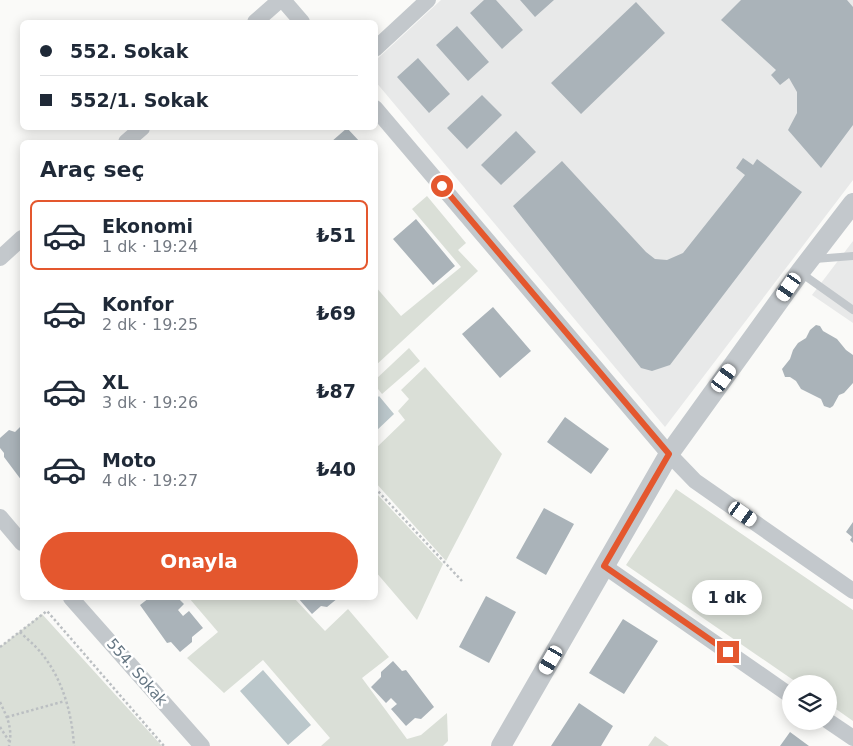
<!DOCTYPE html>
<html lang="tr">
<meta charset="utf-8">
<style>
:root{--surface:#fff;--page:#f6f6f7;--text:#1f2937;--muted:#747a83;--line:#e0e1e3;--accent:#e4572e}
body{margin:0;font-family:"DejaVu Sans",sans-serif;background:var(--page);color:var(--text);height:100vh;display:flex;flex-direction:column;font-size:19px;white-space:nowrap}
*{box-sizing:border-box;margin:0}
p{font-size:16px;color:var(--muted)}
.icon{flex:none;width:28px;height:28px;fill:none;stroke:currentColor;stroke-width:2;stroke-linecap:round;stroke-linejoin:round}
.map{position:relative;flex:1;overflow:hidden}
.drawer{position:absolute;left:20px;top:140px;width:358px;height:460px;display:flex;flex-direction:column;background:var(--surface);border-radius:8px;box-shadow:0 2px 12px #0003}
.drawer>*{flex:none}
.guide{position:absolute;left:20px;top:20px;width:358px;height:110px;border-radius:8px;box-shadow:0 2px 12px #0003;display:grid;align-content:center;height:110px;padding:0 20px;background:var(--surface)}
.controls{position:absolute;left:782px;top:675px;display:grid;gap:10px}
.controls a{display:grid;place-items:center;width:55px;height:55px;border-radius:50%;background:var(--surface);box-shadow:0 2px 12px #0003;font-size:25px}
.end{position:absolute;width:22px;height:22px;margin:-11px;border:6px solid #e4572e;background:#fff;box-shadow:0 0 0 2px #fff}
.from{border-radius:50%}
.bubble{position:absolute;height:35px;border-radius:18px;background:var(--surface);box-shadow:0 2px 12px #0003;font-size:16px;font-weight:700;line-height:35px;text-align:center}
.car{position:absolute;width:15px;height:30px;margin:-15px -8px;border-radius:6px;box-shadow:0 0 4px 1px #0007;background:linear-gradient(#fff 24%,#345 0 40%,#fff 0 76%,#345 0 86%,#fff 0)}
.guide b{display:flex;align-items:center;gap:18px;height:48px;font-size:19px}
.guide b+b{border-top:1px solid var(--line)}
.guide i{width:12px;height:12px;background:var(--text)}
ul{padding:0;list-style:none}
li{display:flex;align-items:center;gap:15px;height:70px;margin:0 10px 8px;padding:0 10px;border:2px solid transparent;border-radius:8px}
li div{flex:1}
li b{display:block;font-size:19px}
li em{font-style:normal;font-weight:700}
li.on{border-color:var(--accent)}
li>.icon{width:45px;height:45px;stroke-width:1.5}
h2{padding:0 20px;font-size:22px;line-height:60px}
.action{display:flex;gap:10px;margin-top:auto;padding:10px 20px}
.action a{flex:1;height:58px;border-radius:30px;background:var(--accent);color:#fff;font-size:20px;font-weight:700;line-height:58px;text-align:center}
.map>svg:first-child{display:block}
.built{fill:#e8e9e9}
.green{fill:#dadfd7}
.water{fill:#bbc7cb}
.building{fill:#aab3b9}
.lines{fill:none;stroke-linecap:round;stroke-linejoin:round}
.path{stroke:#bbbfc2;stroke-width:2.5;stroke-dasharray:2.5 2.5;stroke-linecap:butt}
.service{stroke:#c3c8cc;stroke-width:8}
.minor{stroke:#c3c8cc;stroke-width:16}
.tertiary{stroke:#c3c8cc;stroke-width:20}
.route{stroke:#e4572e;stroke-width:6}
.labels{text-anchor:middle;stroke-width:5;stroke-linejoin:round;paint-order:stroke}
.street-label{font-size:15px;fill:#657683;stroke:#fff}
</style>
<div class="map">
<svg width="853" height="746" viewBox="0 0 853 746">
<rect width="100%" height="100%" fill="#fafaf8"/>
<path class="built" d="M441 0H853V180L665 427 375 81V61Z
M853 241V323L812 295Z"/>
<path class="green" d="M427 196 466 243 458 250 478 271 375 366V286L401 316 461 267 412 209Z
M409 348 420 361 382 394 378 389 375 391V380Z
M425 367 502 454 446 561 375 482V449L405 420 398 411 409 399 401 390Z
M676 489 853 610V721L829 704V684H799L626 565Z
M375 492 443 564 417 620 375 571Z
M189 598H294L325 631 348 609 389 657 362 678 407 739 421 735 447 713 448 741 443 746H321L330 738 263 660 224 693 187 658 218 632Z
M42 614 162 746H0V647Z
M655 736 669 746H648Z"/>
<path class="water" d="M379 396 394 414 375 432V400Z
M263 670 311 725 288 745 240 691Z"/>
<path class="building" d="M484 0H496L523 30 502 49 470 13Z
M520 0H554L535 17Z
M741 0H847L853 7V125L821 168 788 130 797 113V92L789 78 780 85 771 75 776 70 721 20Z
M636 2 665 33 581 114 551 83Z
M457 26 489 62 468 81 436 45Z
M418 58 450 94 429 113 397 77Z
M482 95 502 115 467 149 447 128Z
M347 128 360 142H331Z
M516 131 536 152 501 185 481 165Z
M743 158 753 165 757 159 802 192 670 365 652 371 641 368 513 206 562 161 646 252 655 259 667 260 683 253 745 175 736 168Z
M416 219 455 266 433 285 393 239Z
M493 307 531 351 500 378 462 334Z
M816 325 820 326 823 331 837 339 846 350 853 355V383L844 393 839 395 833 406 830 408 824 406 821 399 801 389 796 381 790 377H785L782 369 790 359 793 350 798 343 806 338 810 330Z
M565 417 609 449 591 474 547 442Z
M22 425V481L4 457V453L0 448V438L9 430 15 432Z
M544 508 574 524 546 575 516 558Z
M853 522V543L850 540 852 537 846 532Z
M486 596 516 612 489 663 459 647Z
M149 598H178L184 604 178 610 183 616 189 611 203 628 192 637V642L180 652 171 642 167 643 140 605Z
M298 598H338L327 607 321 606 312 614Z
M623 619 658 641 624 694 589 673Z
M393 661 402 671 406 670 434 707 421 719 415 718 406 726 391 709 397 704 391 698 386 703 371 687 381 677V672Z
M579 703 613 726 601 746H551Z
M790 732 809 746H780Z"/>
<g class="lines">
<path class="path" d="M375 488 462 581
M20 632C27 639 36 646 42 654 63 680 72 714 74 746
M0 647 47 611 164 746
M0 702C7 717 13 728 9 746
M7 717 65 701
M0 727 9 741"/>
<path class="service" d="M815 259 853 256
M801 273 853 310"/>
<path class="minor" d="M283 0 302 22
M255 22 280 0
M375 49 428 0
M375 108 669 454 695 481 853 591
M126 142 142 128
M0 258 22 238
M0 517 22 543
M604 566 791 696
M71 598 202 746
M828 721 853 738"/>
<path class="tertiary" d="M501 746 669 454 800 272 853 203"/>
</g>
<g class="lines">
<path class="route" d="M442 186 669 454 604 566 728 652"/>
</g>
<g class="labels">
<g class="street-label">
<text transform="translate(137 672) rotate(49)" y="5">554. Sokak</text>
</g>
</g>
</svg>
<div class="controls">
<a><svg class="icon" aria-label="layers" viewBox="0 0 24 24"><path d="M12 4l9 5-9 5-9-5zM3 14l9 5 9-5"/></svg></a>
</div>
<i class="end from" style="left:442px;top:186px"></i>
<i class="end" style="left:728px;top:652px"></i>
<div class="bubble" style="left:692px;top:580px;width:70px">1 dk</div>
<i class="car" style="left:789px;top:287px;rotate:215deg"></i>
<i class="car" style="left:724px;top:378px;rotate:36deg"></i>
<i class="car" style="left:743px;top:514px;rotate:125deg"></i>
<i class="car" style="left:551px;top:660px;rotate:210deg"></i>
<div class="guide">
<b><i class="from"></i>552. Sokak</b>
<b><i></i>552/1. Sokak</b>
</div>
<section class="drawer">
<h2>Araç seç</h2>
<ul>
<li class="on"><svg class="icon" aria-label="car" viewBox="0 0 24 24"><path d="M5 17H2v-5l4-1 3-4h7l3 4 3 1v5h-3M9 17h6M6 11h13"/><circle cx="7" cy="17" r="2"/><circle cx="17" cy="17" r="2"/></svg><div><b>Ekonomi</b><p>1 dk · 19:24</p></div><em>₺51</em></li>
<li><svg class="icon" aria-label="car" viewBox="0 0 24 24"><path d="M5 17H2v-5l4-1 3-4h7l3 4 3 1v5h-3M9 17h6M6 11h13"/><circle cx="7" cy="17" r="2"/><circle cx="17" cy="17" r="2"/></svg><div><b>Konfor</b><p>2 dk · 19:25</p></div><em>₺69</em></li>
<li><svg class="icon" aria-label="car" viewBox="0 0 24 24"><path d="M5 17H2v-5l4-1 3-4h7l3 4 3 1v5h-3M9 17h6M6 11h13"/><circle cx="7" cy="17" r="2"/><circle cx="17" cy="17" r="2"/></svg><div><b>XL</b><p>3 dk · 19:26</p></div><em>₺87</em></li>
<li><svg class="icon" aria-label="car" viewBox="0 0 24 24"><path d="M5 17H2v-5l4-1 3-4h7l3 4 3 1v5h-3M9 17h6M6 11h13"/><circle cx="7" cy="17" r="2"/><circle cx="17" cy="17" r="2"/></svg><div><b>Moto</b><p>4 dk · 19:27</p></div><em>₺40</em></li>
</ul>
<div class="action"><a>Onayla</a></div>
</section>
</div>
